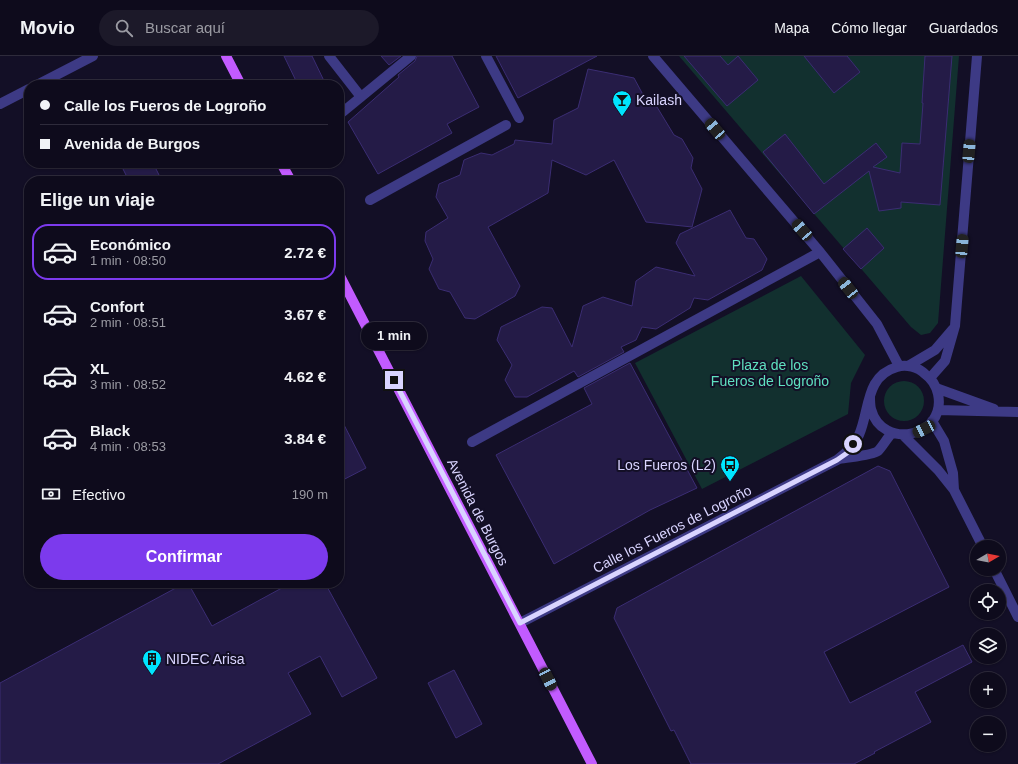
<!DOCTYPE html>
<html lang="es">
<meta charset="utf-8">
<style>
:root{--surface:#0e0b1c;--page:#1c1929;--text:#f1f3f6;--muted:#9b9ba3;--line:#2e2b3b;--accent:#7c3aed}
body{margin:0;font-family:Arial,sans-serif;background:var(--page);color:var(--text);height:100vh;display:flex;flex-direction:column;font-size:15px;white-space:nowrap}
*{box-sizing:border-box;margin:0}
p{font-size:13px;color:var(--muted)}
.icon{flex:none;width:22px;height:22px;fill:none;stroke:currentColor;stroke-width:2;stroke-linecap:round;stroke-linejoin:round}
.map{position:relative;flex:1;overflow:hidden}
.details{position:absolute;left:24px;top:120px;width:320px;height:412px;display:flex;flex-direction:column;background:var(--surface);border-radius:16px;box-shadow:0 1px 3px #0004,0 0 0 1px var(--line)}
.details>*{flex:none}
.guide{position:absolute;left:24px;top:24px;width:320px;height:88px;border-radius:16px;box-shadow:0 1px 3px #0004,0 0 0 1px var(--line);display:grid;align-content:center;height:88px;padding:0 16px;background:var(--surface)}
.needle{width:26px;rotate:80deg}
.buttons{position:absolute;left:970px;top:484px;display:grid;gap:8px}
.buttons a{display:grid;place-items:center;width:36px;height:36px;border-radius:50%;background:var(--surface);box-shadow:0 1px 3px #0004,0 0 0 1px var(--line);font-size:20px}
.end{position:absolute;width:18px;height:18px;margin:-9px;border:5px solid #d9d4ff;background:#111;box-shadow:0 0 0 2px #111}
.from{border-radius:50%}
.bubble{position:absolute;height:28px;border-radius:14px;background:var(--surface);box-shadow:0 1px 3px #0004,0 0 0 1px var(--line);font-size:13px;font-weight:700;line-height:28px;text-align:center}
.car{position:absolute;width:12px;height:24px;margin:-12px -6px;border-radius:5px;box-shadow:0 0 3px 1px #0007;background:linear-gradient(#222 24%,#8ab4d8 0 40%,#222 0 76%,#8ab4d8 0 86%,#222 0)}
.guide b{display:flex;align-items:center;gap:14px;height:38px;font-size:15px}
.guide b+b{border-top:1px solid var(--line)}
.guide i{width:10px;height:10px;background:var(--text)}
ul{padding:0;list-style:none}
li{display:flex;align-items:center;gap:12px;height:56px;margin:0 8px 6px;padding:0 8px;border:2px solid transparent;border-radius:16px}
li div{flex:1}
li b{display:block;font-size:15px}
li em{font-style:normal;font-weight:700}
li.on{border-color:var(--accent)}
li>.icon{width:36px;height:36px;stroke-width:1.5}
h2{padding:0 16px;font-size:18px;line-height:48px}
.pay{display:flex;align-items:center;gap:10px;height:44px;padding:0 16px;font-size:15px}
.pay p{margin-inline-start:auto}
.primary-button{display:flex;gap:8px;margin-top:auto;padding:8px 16px}
.primary-button a{flex:1;height:46px;border-radius:24px;background:var(--accent);color:#fff;font-size:16px;font-weight:700;line-height:46px;text-align:center}
header{display:flex;align-items:center;gap:24px;box-sizing:border-box;height:56px;padding:0 20px;background:var(--surface);border-bottom:1px solid var(--line)}
header strong{font-size:19px}
nav{display:flex;gap:22px;margin-inline-start:auto;font-size:14px}
.search{width:280px;height:36px;background:var(--page);display:flex;align-items:center;gap:10px;box-sizing:border-box;padding:0 14px;border-radius:22px;color:var(--muted);font-size:15px}
.map>svg:first-child{display:block}
.green{fill:#12302f}
.building{fill:#241b47;stroke:#3b2d73}
.lines{fill:none;stroke-linecap:round;stroke-linejoin:round}
.street{stroke:#3d3a85;stroke-width:10}
.primary{stroke:#c25bff;stroke-width:10}
.route{stroke:#d9d4ff;stroke-width:5}
.labels{text-anchor:middle;stroke-width:4;stroke-linejoin:round;paint-order:stroke}
.poi-label{font-size:14px;fill:#d9d4ff;stroke:#130f26;text-anchor:start}
.park-label{font-size:14px;fill:#5fe0c0;stroke:#130f26}
.street-label{font-size:14px;fill:#d9d4ff;stroke:#130f26}
</style>
<header>
<strong>Movio</strong>
<div class="search"><svg class="icon" aria-label="search" viewBox="0 0 24 24"><circle cx="10" cy="10" r="6"/><path d="M15 15l6 6"/></svg>Buscar aquí</div>
<nav><a>Mapa</a><a>Cómo llegar</a><a>Guardados</a></nav>
</header>
<div class="map">
<svg width="1018" height="708" viewBox="0 0 1018 708">
<rect width="100%" height="100%" fill="#130f26"/>
<path class="green" d="M679 0H959L938 267 930 277 921 279 911 271Z
M801 220 865 299 851 327 848 358 702 433 635 307Z
M884 345a20 20 0 1 1 40 0a20 20 0 1 1-40 0Z"/>
<path class="building" d="M284 0H312L326 29H298Z
M381 0H401L389 9Z
M417 0H452L479 51 447 68 452 77 378 118 348 66 399 21 398 19 415 5Z
M496 0H597L518 42Z
M684 0H720L728 9 738 0 758 24 727 50Z
M804 0H847L860 16 834 37Z
M925 0H952L940 149 901 146V152L879 155 869 115 814 158 763 96 785 78 824 128 876 87 887 101 873 111 900 117 902 87 920 88 923 47H922Z
M588 13 634 22 648 48 657 51 674 79 682 83 693 102 691 112 702 133 692 171 646 166 614 104 586 119 552 104 548 137 488 171 520 230 515 240 475 263 465 262 450 236 439 233 429 213 433 203 425 185 426 176 448 162 436 141 439 128 460 119 464 104 481 97 492 99 514 88 515 84 552 88 554 64 578 52Z
M120 107H153L162 125H129Z
M730 154 746 182 754 183 767 203 762 214 708 244 694 242 690 252 656 273 642 271 636 284 621 291 624 296 578 321 574 315 527 341H515L505 324 512 309 497 284 501 271 542 251 552 252 572 291 583 250 603 241 632 250 636 225 656 211 695 220 676 187 680 178Z
M867 172 884 192 861 213 843 193Z
M630 307 697 432 650 454 554 508 496 399 592 348 584 332Z
M339 359 366 412 339 426Z
M878 410 890 415 949 531 824 596 850 647 963 589 972 606 915 636 931 666 874 696 875 697 854 708H691L674 674 671 675 614 562 617 552Z
M185 527H188L212 570 291 527H325L377 622 342 641 320 600 288 617 311 658 218 708H0V627Z
M454 614 482 668 456 682 428 627Z"/>
<g class="lines">
<path class="street" d="M329 0 361 41
M486 0 519 62
M653 0 820 196 877 268 899 310
M37 29 93 0
M0 48 29 33
M339 59 411 0
M370 144 506 69
M908 310 935 294 953 273
M930 322 945 305 955 270 977 0
M936 332 994 353
M938 354 1018 356
M932 365 944 385 953 417 954 434
M903 379 938 414 954 434 983 491
M472 386 820 196
M839 403C848 401 871 400 878 395 883 390 887 382 892 377
M994 513 1018 561
M520 567 837 404C846 397 855 389 859 379 870 354 865 320 897 311 906 308 918 311 925 318 932 323 936 329 938 338 947 381 882 395 871 353 870 349 870 344 870 340"/>
<path class="primary" d="M226 0 241 29
M281 107 291 125
M339 218 592 708"/>
</g>
<g class="lines">
<path class="route" d="M394 324 520 567 837 404 847 397 853 388"/>
</g>
<defs>
<g id="bar-pin" transform="scale(1)"><path d="M0 17L-7.5 6A9.5 9.5 0 1 1 7.5 6Z" fill="#00e5ff" stroke="#130f26"/><path d="M-6-5H6L.8 .8V4.5H3.5V6h-7V4.5H-.8V.8Z" fill="#111"/></g>
<g id="bus-pin" transform="scale(1)"><path d="M0 17L-7.5 6A9.5 9.5 0 1 1 7.5 6Z" fill="#00e5ff" stroke="#130f26"/><path d="M-5-6H5V4H4V6H2V4H-2V6H-4V4H-5ZM-3.5-4V0h7V-4ZM-3.5 1.2v1.5H-2V1.2ZM2 1.2v1.5H3.5V1.2Z" fill="#111"/></g>
<g id="building-pin" transform="scale(1)"><path d="M0 17L-7.5 6A9.5 9.5 0 1 1 7.5 6Z" fill="#00e5ff" stroke="#130f26"/><path d="M-4-6H4V6H1V3H-1V6H-4ZM-2.5-4.3h1.7v1.8h-1.7ZM.8-4.3h1.7v1.8H.8ZM-2.5-1h1.7V.8h-1.7ZM.8-1h1.7V.8H.8Z" fill="#111"/></g>
</defs>
<g fill-rule="evenodd">
<use href="#bar-pin" x="622" y="44"/>
<use href="#bus-pin" x="730" y="409"/>
<use href="#building-pin" x="152" y="603"/>
</g>
<g class="labels">
<g class="poi-label">
<text x="636" y="49">Kailash</text>
<text x="716" y="414" text-anchor="end">Los Fueros (L2)</text>
<text x="166" y="608">NIDEC Arisa</text>
</g>
<g class="park-label">
<text x="770" y="314">Plaza de los<tspan x="770" dy="16">Fueros de Logroño</tspan></text>
</g>
<g class="street-label">
<text transform="translate(478 456) rotate(63)" y="5">Avenida de Burgos</text>
<text transform="translate(672 473) rotate(-27)" y="5">Calle los Fueros de Logroño</text>
</g>
</g>
</svg>
<div class="buttons">
<a><svg class="needle" viewBox="-14 -14 28 28"><path d="M0-13l5 13h-10z" fill="#e53935"/><path d="M0 13l5-13h-10z" fill="#9b9ba3"/></svg></a>
<a><svg class="icon" aria-label="locate" viewBox="0 0 24 24"><circle cx="12" cy="12" r="6"/><path d="M12 2v4M12 18v4M2 12h4M18 12h4"/></svg></a>
<a><svg class="icon" aria-label="layers" viewBox="0 0 24 24"><path d="M12 4l9 5-9 5-9-5zM3 14l9 5 9-5"/></svg></a>
<a>+</a>
<a>−</a>
</div>
<i class="end from" style="left:853px;top:388px"></i>
<i class="end" style="left:394px;top:324px"></i>
<div class="bubble" style="left:361px;top:266px;width:66px">1 min</div>
<i class="car" style="left:715px;top:73px;rotate:320deg"></i>
<i class="car" style="left:969px;top:95px;rotate:5deg"></i>
<i class="car" style="left:802px;top:174px;rotate:319deg"></i>
<i class="car" style="left:962px;top:190px;rotate:5deg"></i>
<i class="car" style="left:848px;top:232px;rotate:322deg"></i>
<i class="car" style="left:924px;top:373px;rotate:244deg"></i>
<i class="car" style="left:548px;top:623px;rotate:153deg"></i>
<div class="guide">
<b><i class="from"></i>Calle los Fueros de Logroño</b>
<b><i></i>Avenida de Burgos</b>
</div>
<section class="details">
<h2>Elige un viaje</h2>
<ul>
<li class="on"><svg class="icon" aria-label="car" viewBox="0 0 24 24"><path d="M5 17H2v-5l4-1 3-4h7l3 4 3 1v5h-3M9 17h6M6 11h13"/><circle cx="7" cy="17" r="2"/><circle cx="17" cy="17" r="2"/></svg><div><b>Económico</b><p>1 min · 08:50</p></div><em>2.72 €</em></li>
<li><svg class="icon" aria-label="car" viewBox="0 0 24 24"><path d="M5 17H2v-5l4-1 3-4h7l3 4 3 1v5h-3M9 17h6M6 11h13"/><circle cx="7" cy="17" r="2"/><circle cx="17" cy="17" r="2"/></svg><div><b>Confort</b><p>2 min · 08:51</p></div><em>3.67 €</em></li>
<li><svg class="icon" aria-label="car" viewBox="0 0 24 24"><path d="M5 17H2v-5l4-1 3-4h7l3 4 3 1v5h-3M9 17h6M6 11h13"/><circle cx="7" cy="17" r="2"/><circle cx="17" cy="17" r="2"/></svg><div><b>XL</b><p>3 min · 08:52</p></div><em>4.62 €</em></li>
<li><svg class="icon" aria-label="car" viewBox="0 0 24 24"><path d="M5 17H2v-5l4-1 3-4h7l3 4 3 1v5h-3M9 17h6M6 11h13"/><circle cx="7" cy="17" r="2"/><circle cx="17" cy="17" r="2"/></svg><div><b>Black</b><p>4 min · 08:53</p></div><em>3.84 €</em></li>
</ul>
<div class="pay"><svg class="icon" aria-label="cash" viewBox="0 0 24 24"><path d="M3 7h18v10H3z"/><circle cx="12" cy="12" r="2"/></svg>Efectivo<p>190 m</p></div>
<div class="primary-button"><a>Confirmar</a></div>
</section>
</div>
